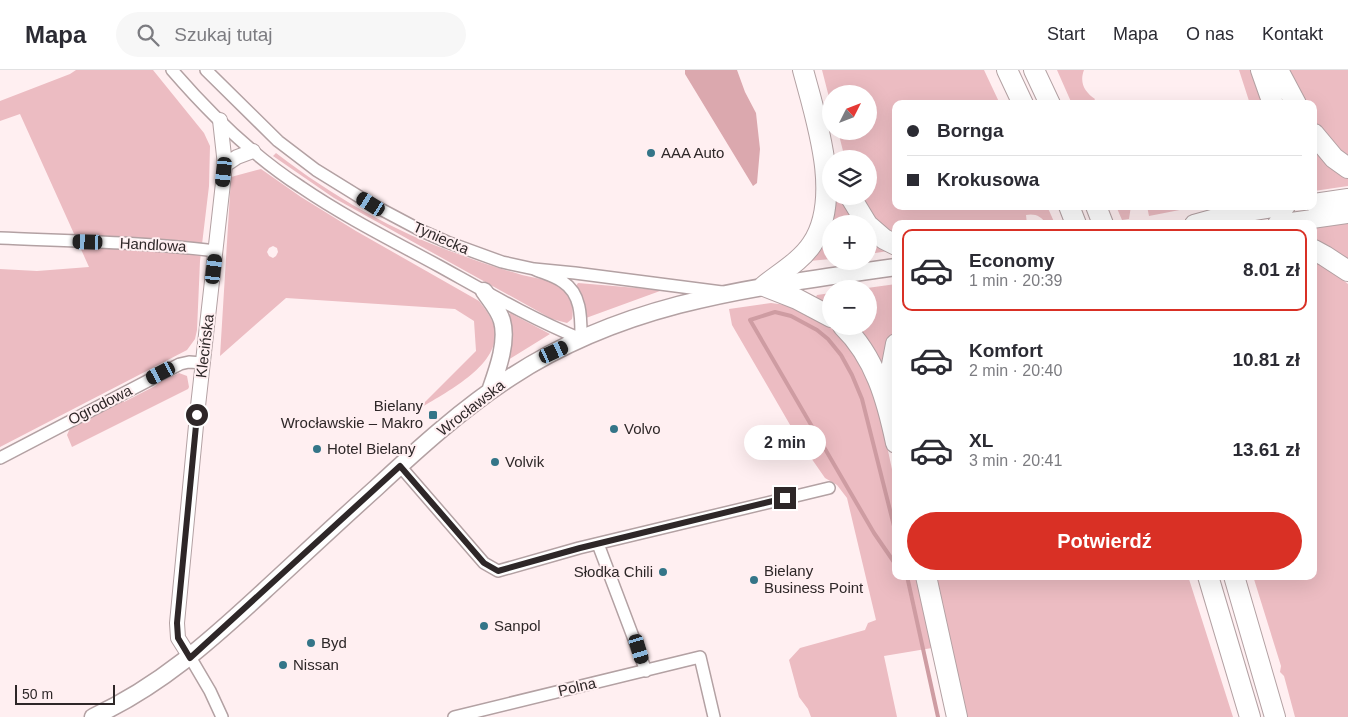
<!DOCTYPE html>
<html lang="pl">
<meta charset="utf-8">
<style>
:root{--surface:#fff;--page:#f7f7f7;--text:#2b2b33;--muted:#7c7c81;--line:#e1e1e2;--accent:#d93025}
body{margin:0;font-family:Arial,sans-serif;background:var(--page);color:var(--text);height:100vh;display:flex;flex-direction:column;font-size:19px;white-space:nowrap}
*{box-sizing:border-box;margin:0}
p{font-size:16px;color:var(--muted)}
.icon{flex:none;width:28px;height:28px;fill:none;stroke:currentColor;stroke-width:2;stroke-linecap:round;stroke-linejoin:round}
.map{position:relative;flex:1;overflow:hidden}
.drawer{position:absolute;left:892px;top:150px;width:425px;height:360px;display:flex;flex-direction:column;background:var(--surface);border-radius:10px;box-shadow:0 5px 20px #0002}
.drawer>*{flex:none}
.banner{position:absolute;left:892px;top:30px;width:425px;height:110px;border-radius:10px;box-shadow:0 5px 20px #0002;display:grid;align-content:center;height:110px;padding:0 15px;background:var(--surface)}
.needle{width:32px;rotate:48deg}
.buttons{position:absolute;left:822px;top:15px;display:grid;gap:10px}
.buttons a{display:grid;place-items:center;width:55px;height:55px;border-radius:50%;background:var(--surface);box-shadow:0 5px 20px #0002;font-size:25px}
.scale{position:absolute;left:15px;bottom:12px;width:100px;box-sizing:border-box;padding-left:5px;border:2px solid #2e2728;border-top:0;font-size:14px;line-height:18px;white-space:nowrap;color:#2e2728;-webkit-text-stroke:4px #ffeff1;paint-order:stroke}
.end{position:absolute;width:22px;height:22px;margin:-11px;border:6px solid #2e2728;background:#fff;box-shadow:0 0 0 2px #fff}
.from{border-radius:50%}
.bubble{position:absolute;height:35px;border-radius:18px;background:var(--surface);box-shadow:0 5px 20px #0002;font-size:16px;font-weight:700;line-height:35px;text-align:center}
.car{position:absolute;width:15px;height:30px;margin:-15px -8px;border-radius:6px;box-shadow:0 0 4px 1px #0007;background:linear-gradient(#222 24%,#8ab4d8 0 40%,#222 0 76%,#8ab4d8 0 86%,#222 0)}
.banner b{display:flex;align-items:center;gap:18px;height:48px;font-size:19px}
.banner b+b{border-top:1px solid var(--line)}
.banner i{width:12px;height:12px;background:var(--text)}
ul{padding:9px 0 0;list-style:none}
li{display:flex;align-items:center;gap:15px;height:82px;margin:0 10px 8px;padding:0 5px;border:2px solid transparent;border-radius:10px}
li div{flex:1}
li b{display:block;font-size:19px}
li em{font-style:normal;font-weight:700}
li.on{border-color:var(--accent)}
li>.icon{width:45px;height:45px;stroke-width:1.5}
.cta{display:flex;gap:10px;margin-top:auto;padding:10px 15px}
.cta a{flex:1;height:58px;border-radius:30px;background:var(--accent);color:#fff;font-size:20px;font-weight:700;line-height:58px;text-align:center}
header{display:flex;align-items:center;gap:30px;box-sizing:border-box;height:70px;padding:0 25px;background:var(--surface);border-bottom:1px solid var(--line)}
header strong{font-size:24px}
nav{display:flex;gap:28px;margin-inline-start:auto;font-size:18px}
.search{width:350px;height:45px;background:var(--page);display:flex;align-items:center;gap:12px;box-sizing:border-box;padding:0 18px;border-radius:28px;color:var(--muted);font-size:19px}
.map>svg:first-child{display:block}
.green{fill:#ecbcc2;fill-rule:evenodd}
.forest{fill:#dba8ae}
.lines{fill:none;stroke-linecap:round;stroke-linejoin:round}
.stream{stroke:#ce9ca2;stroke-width:4}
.minor-casing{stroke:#b3a1a3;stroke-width:14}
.tertiary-casing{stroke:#b3a1a3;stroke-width:16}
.secondary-casing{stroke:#b3a1a3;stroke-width:19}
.primary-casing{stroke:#b3a1a3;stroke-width:20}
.motorway-casing{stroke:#b3a1a3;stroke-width:22}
.minor{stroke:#fff;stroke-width:11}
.tertiary{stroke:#fff;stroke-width:14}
.secondary{stroke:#fff;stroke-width:16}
.primary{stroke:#fff;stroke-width:18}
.motorway{stroke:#fff;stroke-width:20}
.route{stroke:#2e2728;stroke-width:6}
.poi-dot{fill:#347588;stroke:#ffeff1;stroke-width:2}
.labels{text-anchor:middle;stroke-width:4;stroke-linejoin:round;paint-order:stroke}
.poi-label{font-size:15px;fill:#2e2728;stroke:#ffeff1;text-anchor:start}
.street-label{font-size:15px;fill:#2e2728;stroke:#ffeff1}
</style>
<header>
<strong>Mapa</strong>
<div class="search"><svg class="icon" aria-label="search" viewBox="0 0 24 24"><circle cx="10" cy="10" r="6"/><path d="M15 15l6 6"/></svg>Szukaj tutaj</div>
<nav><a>Start</a><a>Mapa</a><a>O nas</a><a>Kontakt</a></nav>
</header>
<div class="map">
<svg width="1348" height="647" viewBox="0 0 1348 647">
<rect width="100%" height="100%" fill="#ffeff1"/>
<path class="green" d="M76 0H153L204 63 210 76 209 116 200 191 197 260 195 269 187 280 0 377V199L37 201 89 197 20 44 0 51V31L70 4Z
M822 0H984L1000 34H896V136H1047L1055 154H1046C1042 146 1034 143 1026 145L1027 154H896V164C879 154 870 143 859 126H869V89H845L838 61H869V24H831V35Z
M1057 0H1084C1079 13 1085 22 1095 29L1092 34H1072Z
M1239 0H1258L1269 34H1250Z
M1287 0H1348V88L1320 60 1314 50V34H1305Z
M1314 78 1348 107V116L1314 121Z
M276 83C332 126 394 162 461 185 481 193 502 199 522 205 534 208 548 209 559 216 568 222 575 237 572 249L567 253 552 249 334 128 273 86Z
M261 99 301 127 356 161 479 231C486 240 494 250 495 262 498 298 442 324 416 341L476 281 474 251 455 239 286 228 220 286 231 107ZM273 176 277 178 278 182 276 186 273 188 269 186 267 182 269 178Z
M834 126H842L858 154H831V189L809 191Z
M1116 136H1131L1129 149 1122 150Z
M1147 136H1200L1149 146Z
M1348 152V194L1314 174V156Z
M869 166 888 181 869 184Z
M1314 191 1334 203 1348 214V647H1295L1284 606 1280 602 1281 596 1253 506H1314Z
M578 213 660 220V221L586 248 581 226 576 216Z
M896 214V257L889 275 884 302 856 256H869V219H860Z
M831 223V236L816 227 817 225Z
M771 233 786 235 833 256 866 301 881 348 896 418V506H916L932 578 884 586 897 647H811L808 639 799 627 789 590 800 578 865 560 868 553 876 550 847 428 837 415 825 408 800 372 732 255 729 239Z
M510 243 550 264 508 290 512 269 509 247Z
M171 303 173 306 179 303 187 306 189 317 188 319 72 377 67 365 71 356 122 329 124 332 155 316Z
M936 506H1188L1233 647H967Z"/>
<path class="forest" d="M685 0H737L745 22 756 43 760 79 757 113 753 116 685 4Z"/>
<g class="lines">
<path class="stream" d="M896 464 862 329 852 305 841 285 828 269 817 260 791 246 775 242 750 250 874 463 896 495
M907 506 938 647"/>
<g class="minor-casing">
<path id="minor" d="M172 0C210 44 253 86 301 117 345 147 393 171 439 196 486 222 532 249 581 269 581 249 582 224 563 212 555 206 543 203 534 199
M206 0 278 71 316 100 371 134 422 161 447 172 502 192 534 199 575 203 722 222
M0 168C72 171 145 172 216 181
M0 388 180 294 189 292 203 293
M400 396 484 493 498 501 579 478 829 418
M598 474 646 601
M190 587 210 621 222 647
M454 647 700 587 714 647"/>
</g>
<g class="tertiary-casing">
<path id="tertiary" d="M225 95 237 87 253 81
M190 587 178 568 177 553 197 345 225 95 220 50"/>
</g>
<g class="secondary-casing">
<path id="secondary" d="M484 221C490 230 499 240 502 251 508 272 497 301 490 321
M93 647C160 616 210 571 264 521 301 487 338 452 376 418 419 378 462 339 511 307 630 229 760 217 896 197"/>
</g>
<g class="primary-casing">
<path id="primary" d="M1314 133 1348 128
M1194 154 1223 146 1286 136
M1277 154 1348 144"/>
</g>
<g class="motorway-casing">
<path id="motorway" d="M1007 0 1023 34
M1034 0 1050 34
M1261 0 1273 34
M1278 0 1296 34
M1314 64 1334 88 1348 98
M850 126 867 154
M1069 136 1076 154
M1096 136 1103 154
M1247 142 1259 136
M869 156 884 169 896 175
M1314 180 1325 186 1348 201
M764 216C780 203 801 191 812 174 843 128 816 49 803 0
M764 216 797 229 831 247
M843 256C875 287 887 330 896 373
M889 332 891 300 896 274
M926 506 957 647
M1208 506 1250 647
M1234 506 1275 647"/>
</g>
<use href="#minor" class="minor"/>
<use href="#tertiary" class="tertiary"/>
<use href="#secondary" class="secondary"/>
<use href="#primary" class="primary"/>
<use href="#motorway" class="motorway"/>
</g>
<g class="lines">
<path class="route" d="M197 345 177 553 178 568 190 588 400 396 484 493 498 501 580 478 785 428"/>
</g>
<g class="poi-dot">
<circle cx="651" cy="83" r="5"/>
<rect x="428" y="340" width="10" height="10" rx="2.5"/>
<circle cx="614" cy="359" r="5"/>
<circle cx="317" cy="379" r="5"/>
<circle cx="495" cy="392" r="5"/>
<circle cx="663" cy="502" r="5"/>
<circle cx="754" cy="510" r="5"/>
<circle cx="484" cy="556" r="5"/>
<circle cx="311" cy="573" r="5"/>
<circle cx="283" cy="595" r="5"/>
</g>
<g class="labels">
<g class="poi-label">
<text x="661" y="88">AAA Auto</text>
<text x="423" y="341" text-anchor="end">Bielany<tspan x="423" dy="17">Wrocławskie – Makro</tspan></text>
<text x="624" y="364">Volvo</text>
<text x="327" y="384">Hotel Bielany</text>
<text x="505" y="397">Volvik</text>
<text x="764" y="506">Bielany<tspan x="764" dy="17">Business Point</tspan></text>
<text x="653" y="507" text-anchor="end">Słodka Chili</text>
<text x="494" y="561">Sanpol</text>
<text x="321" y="578">Byd</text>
<text x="293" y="600">Nissan</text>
</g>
<g class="street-label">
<text transform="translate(441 168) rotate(24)" y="5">Tyniecka</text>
<text transform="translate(153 175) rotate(3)" y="5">Handlowa</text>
<text transform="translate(205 276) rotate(-83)" y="5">Klecińska</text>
<text transform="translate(100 335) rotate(-27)" y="5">Ogrodowa</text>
<text transform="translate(471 338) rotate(-38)" y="5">Wrocławska</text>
<text transform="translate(577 617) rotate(-13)" y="5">Polna</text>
</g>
</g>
</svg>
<div class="buttons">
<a><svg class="needle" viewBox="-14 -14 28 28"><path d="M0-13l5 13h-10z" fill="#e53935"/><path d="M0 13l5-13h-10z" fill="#7c7c81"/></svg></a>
<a><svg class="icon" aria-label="layers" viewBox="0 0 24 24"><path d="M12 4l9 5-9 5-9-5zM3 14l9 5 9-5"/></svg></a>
<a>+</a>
<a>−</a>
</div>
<div class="scale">50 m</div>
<i class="end from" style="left:197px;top:345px"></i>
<i class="end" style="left:785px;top:428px"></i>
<div class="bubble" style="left:744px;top:355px;width:82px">2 min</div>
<i class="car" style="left:224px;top:102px;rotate:186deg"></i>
<i class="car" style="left:371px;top:134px;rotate:302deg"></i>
<i class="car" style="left:88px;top:172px;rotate:272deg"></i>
<i class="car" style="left:214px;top:199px;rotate:7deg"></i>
<i class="car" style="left:554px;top:282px;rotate:65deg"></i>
<i class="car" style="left:161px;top:303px;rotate:243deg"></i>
<i class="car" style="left:639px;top:579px;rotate:163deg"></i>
<div class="banner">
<b><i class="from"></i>Bornga</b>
<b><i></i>Krokusowa</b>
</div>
<section class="drawer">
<ul>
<li class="on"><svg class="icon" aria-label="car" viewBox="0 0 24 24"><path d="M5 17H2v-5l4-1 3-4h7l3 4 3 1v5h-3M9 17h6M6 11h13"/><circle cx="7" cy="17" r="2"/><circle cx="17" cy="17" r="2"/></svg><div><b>Economy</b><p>1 min · 20:39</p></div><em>8.01 zł</em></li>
<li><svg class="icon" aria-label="car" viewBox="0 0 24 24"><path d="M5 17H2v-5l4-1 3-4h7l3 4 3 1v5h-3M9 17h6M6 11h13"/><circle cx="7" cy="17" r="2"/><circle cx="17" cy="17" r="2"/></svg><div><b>Komfort</b><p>2 min · 20:40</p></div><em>10.81 zł</em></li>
<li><svg class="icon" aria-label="car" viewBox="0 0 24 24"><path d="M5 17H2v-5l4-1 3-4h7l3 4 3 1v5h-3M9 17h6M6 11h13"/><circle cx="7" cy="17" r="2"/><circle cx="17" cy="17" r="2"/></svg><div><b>XL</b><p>3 min · 20:41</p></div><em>13.61 zł</em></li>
</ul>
<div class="cta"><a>Potwierdź</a></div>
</section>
</div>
